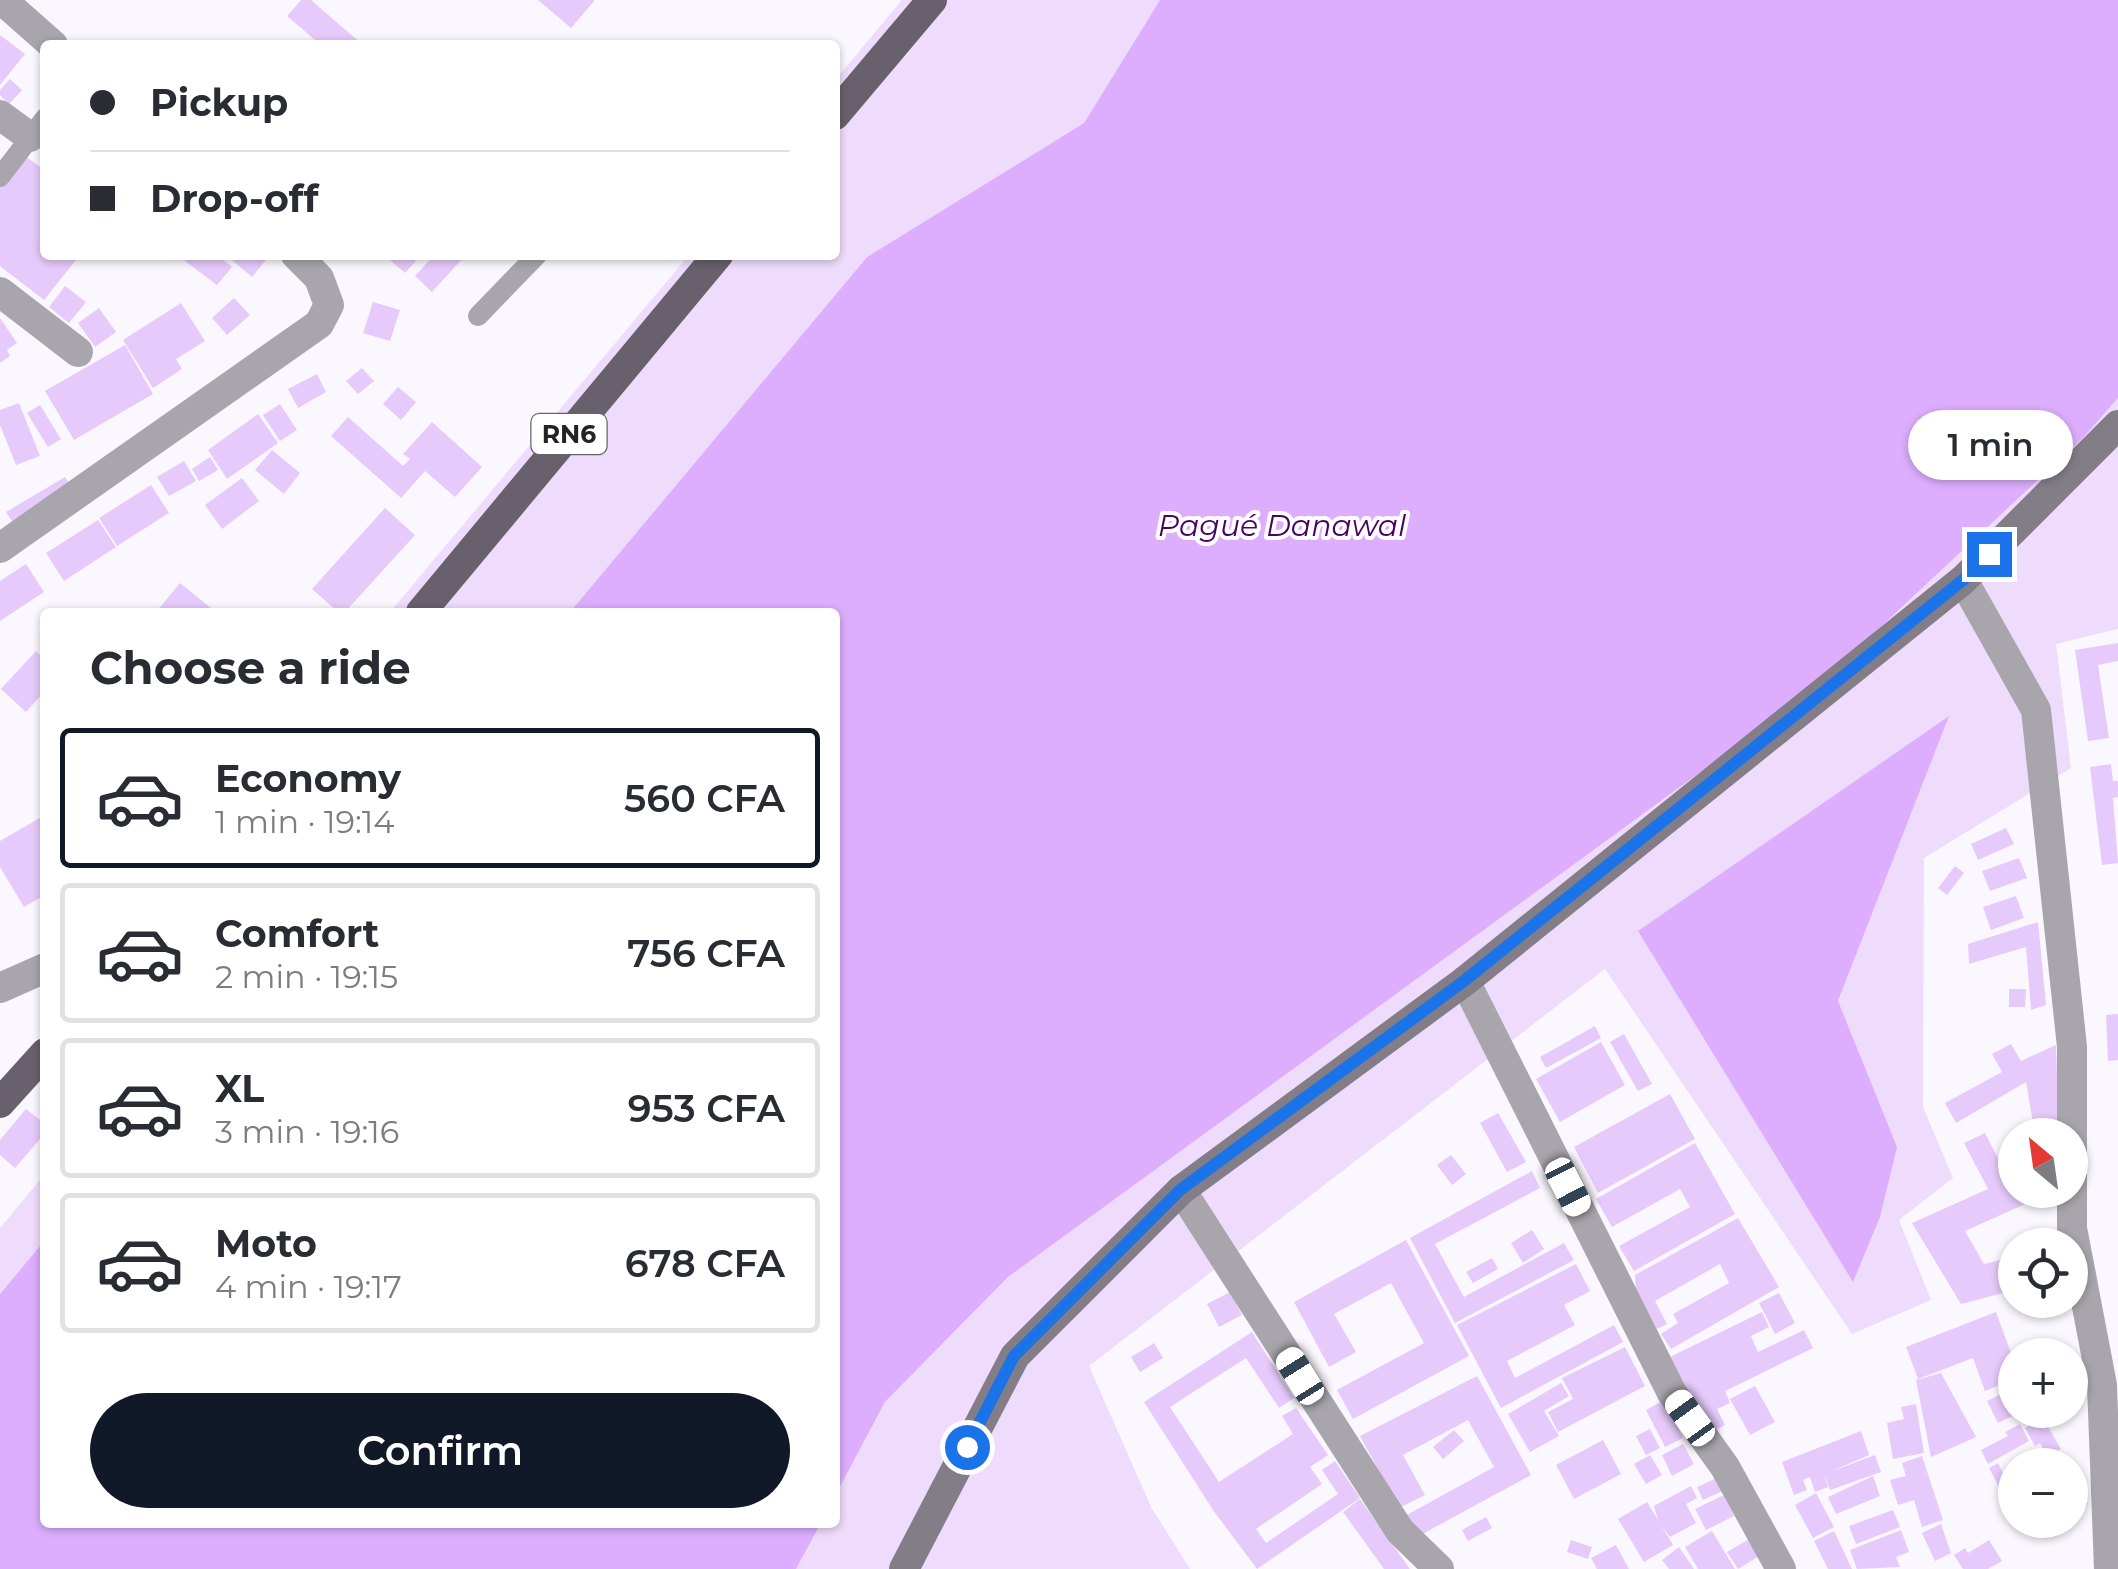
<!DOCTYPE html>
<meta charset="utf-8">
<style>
:root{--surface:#fff;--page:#f2f2f3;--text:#2b2b33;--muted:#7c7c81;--line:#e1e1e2;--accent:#111827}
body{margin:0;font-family:Montserrat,sans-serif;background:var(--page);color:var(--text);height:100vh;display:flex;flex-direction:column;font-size:38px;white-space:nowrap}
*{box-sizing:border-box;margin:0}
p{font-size:32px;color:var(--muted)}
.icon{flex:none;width:55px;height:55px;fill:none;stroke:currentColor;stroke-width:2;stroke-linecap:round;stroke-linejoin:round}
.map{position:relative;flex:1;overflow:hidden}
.sheet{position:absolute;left:40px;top:608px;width:800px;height:920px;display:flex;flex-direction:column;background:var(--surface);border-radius:10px;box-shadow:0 2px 8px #0004}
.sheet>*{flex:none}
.banner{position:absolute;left:40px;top:40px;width:800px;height:220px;border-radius:10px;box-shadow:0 2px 8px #0004;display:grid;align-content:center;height:220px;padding:0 50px;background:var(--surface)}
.needle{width:65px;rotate:331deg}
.controls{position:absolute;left:1998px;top:1118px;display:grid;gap:20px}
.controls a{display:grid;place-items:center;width:90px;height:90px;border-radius:50%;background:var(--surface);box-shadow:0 2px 8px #0004;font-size:50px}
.end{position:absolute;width:45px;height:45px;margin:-22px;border:12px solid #1a73e8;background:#fff;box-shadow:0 0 0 5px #fff}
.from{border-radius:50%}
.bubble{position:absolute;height:70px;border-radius:35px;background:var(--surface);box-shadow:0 2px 8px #0004;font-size:32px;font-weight:600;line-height:70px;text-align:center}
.car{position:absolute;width:30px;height:60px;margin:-30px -15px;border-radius:12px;box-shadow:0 0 8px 2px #0007;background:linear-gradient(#fff 24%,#345 0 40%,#fff 0 76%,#345 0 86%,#fff 0)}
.banner b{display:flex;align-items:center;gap:35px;height:95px;font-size:38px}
.banner b+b{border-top:2px solid var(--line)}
.banner i{width:25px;height:25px;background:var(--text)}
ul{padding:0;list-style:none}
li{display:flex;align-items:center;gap:30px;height:140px;margin:0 20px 15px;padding:0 30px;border:5px solid var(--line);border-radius:10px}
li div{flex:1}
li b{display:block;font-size:38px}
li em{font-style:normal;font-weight:600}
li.selected{border-color:var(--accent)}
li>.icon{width:90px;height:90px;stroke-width:1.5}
h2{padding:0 50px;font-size:45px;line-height:120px}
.primary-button{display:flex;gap:20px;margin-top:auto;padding:20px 50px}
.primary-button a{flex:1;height:115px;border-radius:60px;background:var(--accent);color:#fff;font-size:40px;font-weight:600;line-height:115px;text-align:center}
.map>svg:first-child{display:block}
.green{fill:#efdcfd;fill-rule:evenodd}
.water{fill:#ddaefe}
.building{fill:#e6cafb}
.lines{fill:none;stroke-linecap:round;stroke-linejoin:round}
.lane{stroke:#a9a5ac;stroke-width:20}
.street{stroke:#a9a5ac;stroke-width:30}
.secondary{stroke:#837d87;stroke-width:30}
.primary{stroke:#68616d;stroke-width:30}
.route{stroke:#1a73e8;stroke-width:12}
.labels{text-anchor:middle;stroke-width:8;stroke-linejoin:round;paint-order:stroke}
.shield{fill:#fff;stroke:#666468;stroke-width:2.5}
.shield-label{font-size:25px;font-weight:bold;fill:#242127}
.water-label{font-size:30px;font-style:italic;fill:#460265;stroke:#fff}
</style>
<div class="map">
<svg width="2118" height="1569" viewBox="0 0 2118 1569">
<rect width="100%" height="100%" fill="#fbf7fe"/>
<path class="green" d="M902 0H1160L1084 123 867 257 570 612H390L689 255H835V80Z
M2118 398V629L2056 644 2071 768 1924 858 1923 1107 1953 1178 1899 1220 1931 1300 1852 1334 1605 969 1089 1366 1151 1507 1190 1569H796L821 1523 835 1522V1496L885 1402 1008 1277 1813 690 2083 438ZM1948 717 1838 1001 1853 1281 1639 931Z
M45 1174V1240L0 1294V1228Z"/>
<path class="water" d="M1160 0H2118V398L2083 438 1813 690 1008 1277 885 1402 835 1496V612H570L867 257 1084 123Z
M1949 716 1838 1001 1897 1147 1880 1217 1853 1282 1638 931Z
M45 1240V1522L821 1523 796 1569H0V1294Z"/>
<path class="building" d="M301 0H311L363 45H321L287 16Z
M538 0H595L571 28Z
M0 35 25 54 0 85Z
M10 79 22 90 9 104 0 95V90Z
M23 154 45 171V255H80L44 300 0 266V184Z
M177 255H217L232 267 217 285Z
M226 255H270L252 277Z
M384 255H410L416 261 405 273Z
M434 255H457L462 259 432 292 415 276Z
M65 286 86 302 69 323 49 307Z
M234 298 250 315 227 335 212 318Z
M373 302 400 310 390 341 363 333Z
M181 303 205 341 176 359 182 369 153 388 123 340Z
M99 308 116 332 95 347 78 323Z
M0 318 17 343 7 350 10 356 0 363Z
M125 345 153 394 74 440 45 391Z
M362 368 374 381 358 394 346 381Z
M317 374 326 392 298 408 288 389Z
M398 387 416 402 401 420 383 404Z
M19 403 40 456 16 465 0 425V410Z
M280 404 297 430 280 441 263 415Z
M40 405 61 439 48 447 27 413Z
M258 414 278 443 227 479 208 450Z
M348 417 403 466 410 459 403 454 432 422 482 467 455 497 425 471 401 498 331 436Z
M272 450 300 473 284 494 255 470Z
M210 457 218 470 199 481 192 469Z
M184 461 196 481 169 496 157 477Z
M65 477 73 490 14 524 6 512Z
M242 478 259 501 222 529 205 505Z
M151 485 169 513 117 546 99 518Z
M385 508 415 535 345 612H338L312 589Z
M98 520 116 547 64 581 46 553Z
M26 564 44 592 0 621V581Z
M180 583 216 612H156Z
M2118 643V661L2098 665 2109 738 2088 741 2075 650Z
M36 651 45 659V691L26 712 1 689Z
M2111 764 2113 781H2118V797L2113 798 2118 863 2102 865 2090 767Z
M45 815V895L24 907 0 867V841Z
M2006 828 2014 844 1978 860 1971 844Z
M2019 858 2027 878 1990 891 1982 871Z
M1955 866 1964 873 1947 895 1938 888Z
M2016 896 2024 918 1991 930 1983 907Z
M2038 922 2046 1005 2031 1010 2026 947 1969 964 1968 944Z
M2009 989H2026L2025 1007H2009Z
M2118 1014V1060L2108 1061 2106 1015Z
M1595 1026 1601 1038 1546 1068 1540 1057Z
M1624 1034 1652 1084 1638 1091 1610 1042Z
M1601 1042 1625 1085 1560 1122 1536 1079Z
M2011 1044 2021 1061 2056 1045 2059 1135H2035L2026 1082 1956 1123 1945 1103 2002 1072 1992 1054Z
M1670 1094 1695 1139 1598 1193 1574 1147Z
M26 1109 45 1124V1133L15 1168 0 1155V1140Z
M1498 1113 1526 1162 1507 1172 1480 1123Z
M1985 1133 2001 1164 2015 1157V1190H2056L1965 1231 1984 1264 2015 1256V1290L1961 1304 1912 1223 1988 1189 1964 1143Z
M1695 1143 1735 1214 1634 1271 1619 1246 1690 1207 1680 1189 1612 1227 1596 1199Z
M1451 1155 1466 1174 1452 1185 1437 1165Z
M1532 1171 1540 1188 1435 1244 1464 1297 1564 1243 1574 1260 1455 1323 1410 1238Z
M1738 1218 1779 1287 1671 1349 1661 1334 1678 1323 1673 1314 1729 1283 1720 1264 1655 1301 1667 1324 1657 1329 1636 1289 1635 1275Z
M1532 1230 1544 1249 1523 1263 1511 1243Z
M1406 1240 1469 1356 1353 1419 1337 1390 1424 1343 1391 1283 1334 1314 1356 1352 1329 1367 1294 1302Z
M1492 1258 1498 1269 1473 1283 1466 1272Z
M1576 1264 1590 1291 1564 1305 1575 1325 1507 1361 1515 1378 1614 1325 1623 1342 1501 1408 1457 1325Z
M1230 1292 1242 1315 1219 1327 1207 1304Z
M1779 1293 1795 1323 1775 1334 1759 1303Z
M1762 1312 1769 1327 1751 1336 1758 1352 1804 1330 1813 1348 1725 1391 1730 1403 1717 1409 1725 1425 1708 1434 1670 1357Z
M1996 1312 2015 1364V1379L1985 1391 1973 1358 1918 1379 1906 1347Z
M1252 1332 1294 1398 1279 1408 1246 1358 1170 1407 1219 1482 1293 1434 1282 1416 1296 1408 1328 1455 1310 1467 1322 1484 1256 1529 1266 1543 1338 1494 1322 1470 1335 1461 1360 1498 1257 1569 1213 1510 1144 1402Z
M1154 1343 1163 1358 1140 1372 1131 1357Z
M1625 1347 1645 1386 1558 1432 1548 1412 1573 1399 1562 1378Z
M1941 1373 1976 1437 1931 1457 1916 1380Z
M1477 1376 1531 1475 1417 1537 1405 1516 1494 1467 1468 1420 1403 1455 1425 1495 1399 1508 1360 1436Z
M1561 1383 1569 1396 1544 1411 1559 1436 1530 1452 1508 1414Z
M1755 1386 1775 1422 1750 1435 1730 1399Z
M2008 1391 2019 1413 1998 1423 1987 1401Z
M1664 1400 1683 1438 1665 1447 1646 1410Z
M1916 1404 1924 1453 1893 1459 1887 1423 1904 1419 1901 1407Z
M2043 1418 2061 1449 2048 1457 2040 1443 2035 1446 2025 1428Z
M2020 1424 2029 1441 1988 1464 1981 1450 2008 1436 2005 1432Z
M1650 1429 1660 1448 1646 1455 1636 1436Z
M1454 1430 1464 1441 1443 1459 1433 1447Z
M1861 1431 1869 1455 1830 1472 1875 1455 1881 1472 1830 1490 1824 1473 1828 1487 1815 1492 1810 1477 1803 1480 1807 1490 1794 1495 1782 1462Z
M1603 1440 1621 1474 1574 1499 1556 1465Z
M1683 1444 1694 1464 1672 1476 1662 1455Z
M1650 1455 1662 1475 1646 1484 1634 1464Z
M1922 1456 1943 1520 1922 1527 1914 1500 1898 1505 1890 1480 1906 1476 1902 1463Z
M1998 1463 2014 1495 2005 1499 1989 1468Z
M2070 1474 2088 1504 2070 1514Z
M1873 1476 1880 1496 1836 1514 1828 1497Z
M1719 1477 1725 1490 1703 1500 1697 1487Z
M1691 1486 1697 1498 1686 1504 1696 1523 1670 1537 1661 1525 1673 1545 1644 1562 1618 1519 1647 1502 1658 1520 1654 1506Z
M1816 1493 1834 1527 1813 1538 1795 1505Z
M1724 1495 1734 1516 1706 1530 1695 1509Z
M1360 1499 1410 1569H1384L1343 1512Z
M1893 1510 1900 1527 1856 1544 1849 1526Z
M1486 1517 1492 1528 1468 1541 1462 1530Z
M1941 1524 1951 1553 1935 1561 1922 1533Z
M1901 1530 1909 1552 1896 1557 1900 1567 1857 1569 1850 1550Z
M1712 1531 1735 1569H1698L1685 1547Z
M1834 1531 1852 1569H1828L1814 1541Z
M1751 1538 1761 1555 1738 1569 1727 1552Z
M1571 1540 1592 1547 1588 1559 1567 1552Z
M1989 1540 2002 1561 1988 1569H1963L1954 1555 1965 1548 1968 1553Z
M1616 1545 1629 1569H1597L1591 1558Z
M1679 1547 1694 1569H1669L1662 1560Z"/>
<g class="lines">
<path class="lane" d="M0 177 45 118
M478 316 537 255"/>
<path class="street" d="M2 0 53 45
M0 115 30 137
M0 292 78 352
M0 548 319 324 329 305 319 278 296 255
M1963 580 2036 710 2072 1047V1228L2102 1385 2109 1569
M1465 981 1672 1393 1725 1467 1781 1569
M0 988 45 968
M1181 1190 1400 1531 1439 1569"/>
<path class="secondary" d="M904 1569 1015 1356 1181 1190 1465 981 1963 580 2118 425"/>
<path class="primary" d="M835 115 932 0
M421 612 718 255
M0 1103 45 1053"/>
</g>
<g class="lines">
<path class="route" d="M967 1447 1014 1356 1180 1190 1464 981 1963 580 1989 554"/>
</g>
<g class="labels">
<rect class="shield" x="531.5" y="414" width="75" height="40" rx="8"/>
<g class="shield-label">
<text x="569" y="443">RN6</text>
</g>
<g class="water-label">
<text x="1282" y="536">Pagué Danawal</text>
</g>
</g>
</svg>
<div class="controls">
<a><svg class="needle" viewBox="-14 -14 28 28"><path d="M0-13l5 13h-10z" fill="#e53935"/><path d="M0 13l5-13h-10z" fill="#7c7c81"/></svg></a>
<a><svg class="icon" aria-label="locate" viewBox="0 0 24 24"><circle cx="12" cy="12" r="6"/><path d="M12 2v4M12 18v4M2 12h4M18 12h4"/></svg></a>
<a>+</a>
<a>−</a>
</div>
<i class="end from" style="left:967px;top:1447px"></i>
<i class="end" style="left:1989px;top:554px"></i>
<div class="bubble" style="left:1908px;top:410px;width:165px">1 min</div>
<i class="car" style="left:1568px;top:1187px;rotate:153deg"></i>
<i class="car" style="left:1300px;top:1376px;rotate:328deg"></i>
<i class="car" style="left:1690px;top:1418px;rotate:324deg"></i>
<div class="banner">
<b><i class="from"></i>Pickup</b>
<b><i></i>Drop-off</b>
</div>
<section class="sheet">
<h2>Choose a ride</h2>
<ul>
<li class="selected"><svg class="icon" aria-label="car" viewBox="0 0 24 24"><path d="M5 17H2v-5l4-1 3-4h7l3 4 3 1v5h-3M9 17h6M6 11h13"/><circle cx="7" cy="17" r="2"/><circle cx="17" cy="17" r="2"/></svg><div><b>Economy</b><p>1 min · 19:14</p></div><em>560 CFA</em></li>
<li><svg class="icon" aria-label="car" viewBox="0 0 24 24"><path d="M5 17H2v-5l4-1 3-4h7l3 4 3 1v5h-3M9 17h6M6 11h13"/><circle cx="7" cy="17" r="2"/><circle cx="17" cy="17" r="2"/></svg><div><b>Comfort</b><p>2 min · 19:15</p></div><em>756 CFA</em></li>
<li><svg class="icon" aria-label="car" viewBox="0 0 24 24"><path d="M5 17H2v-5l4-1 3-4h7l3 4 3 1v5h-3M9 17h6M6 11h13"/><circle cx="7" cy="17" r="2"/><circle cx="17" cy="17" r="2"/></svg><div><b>XL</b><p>3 min · 19:16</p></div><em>953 CFA</em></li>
<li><svg class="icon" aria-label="car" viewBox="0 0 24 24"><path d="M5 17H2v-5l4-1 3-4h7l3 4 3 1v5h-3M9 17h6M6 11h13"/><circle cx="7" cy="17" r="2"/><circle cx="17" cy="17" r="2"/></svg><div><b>Moto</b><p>4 min · 19:17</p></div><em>678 CFA</em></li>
</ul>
<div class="primary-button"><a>Confirm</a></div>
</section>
</div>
